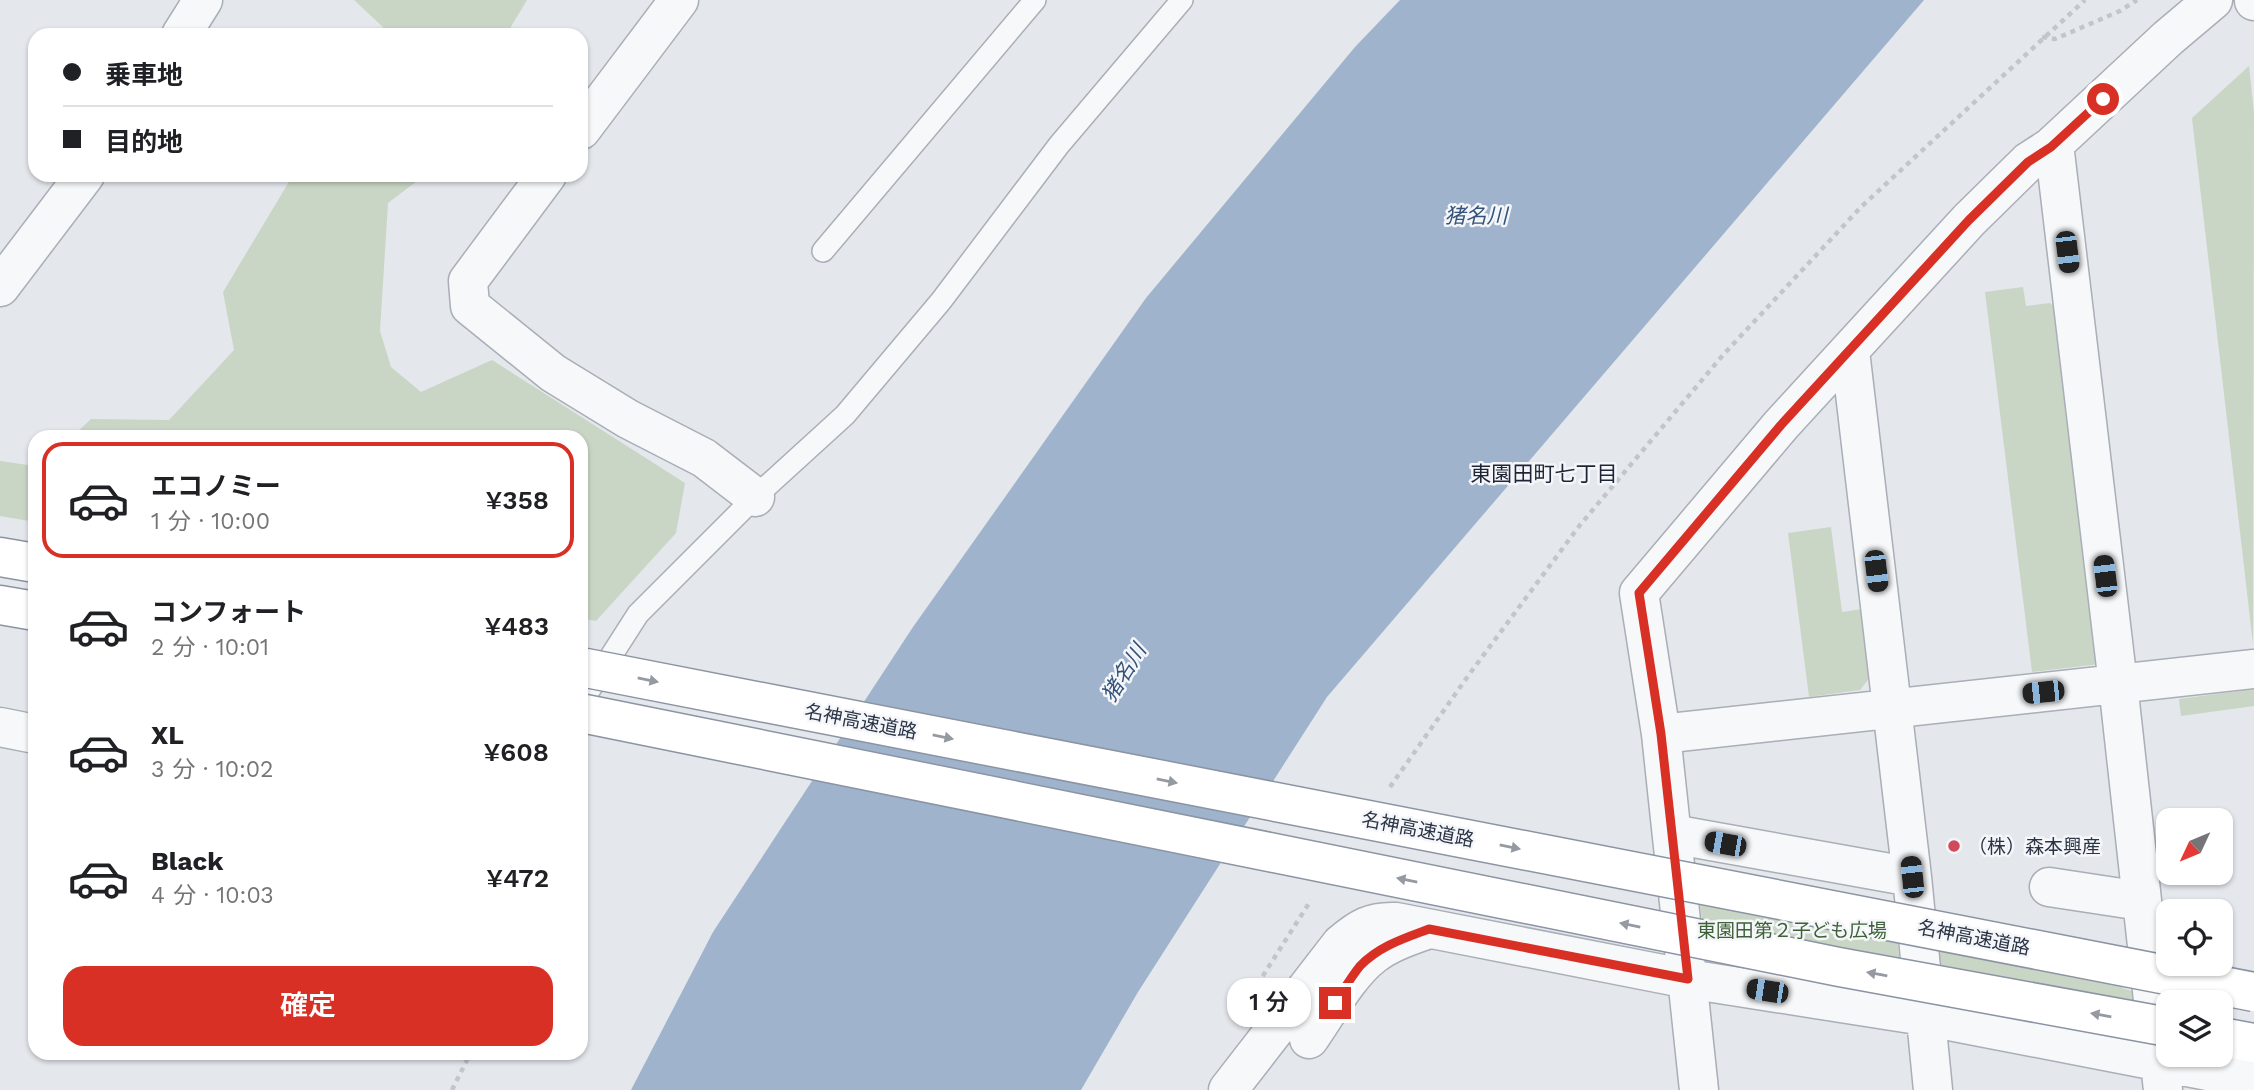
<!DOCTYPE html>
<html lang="ja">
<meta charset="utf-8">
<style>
:root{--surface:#fff;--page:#f6f6f6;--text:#202124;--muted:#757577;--line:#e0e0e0;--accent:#d93025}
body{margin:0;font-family:"Work Sans","Noto Sans JP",sans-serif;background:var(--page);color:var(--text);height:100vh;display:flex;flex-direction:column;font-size:26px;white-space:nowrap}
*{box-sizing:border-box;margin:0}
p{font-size:23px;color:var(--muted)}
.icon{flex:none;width:38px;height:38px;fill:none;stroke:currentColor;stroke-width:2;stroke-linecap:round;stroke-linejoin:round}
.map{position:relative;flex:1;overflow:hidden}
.sheet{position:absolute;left:28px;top:430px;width:560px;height:630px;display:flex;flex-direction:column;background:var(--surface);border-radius:21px;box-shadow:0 2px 5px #0004}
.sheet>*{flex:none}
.banner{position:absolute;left:28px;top:28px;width:560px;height:154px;border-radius:21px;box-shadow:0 2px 5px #0004;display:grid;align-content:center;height:154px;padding:0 35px;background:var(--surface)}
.needle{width:46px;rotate:226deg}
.tools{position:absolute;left:2156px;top:808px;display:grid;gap:14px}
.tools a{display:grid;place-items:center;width:77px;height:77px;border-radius:14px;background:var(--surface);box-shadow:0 2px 5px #0004;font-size:35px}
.end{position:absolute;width:32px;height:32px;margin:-16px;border:9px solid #d93025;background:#fff;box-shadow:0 0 0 4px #fff}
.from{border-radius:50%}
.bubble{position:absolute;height:49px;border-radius:21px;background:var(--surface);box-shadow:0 2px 5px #0004;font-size:23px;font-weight:600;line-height:49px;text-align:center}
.car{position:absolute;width:21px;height:42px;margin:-21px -10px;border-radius:9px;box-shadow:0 0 5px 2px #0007;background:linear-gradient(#222 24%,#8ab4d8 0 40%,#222 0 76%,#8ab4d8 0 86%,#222 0)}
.banner b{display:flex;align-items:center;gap:24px;height:66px;font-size:26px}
.banner b+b{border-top:2px solid var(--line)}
.banner i{width:18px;height:18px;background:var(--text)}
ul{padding:12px 0 0;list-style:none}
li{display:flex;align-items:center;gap:21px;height:116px;margin:0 14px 10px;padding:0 21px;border:4px solid transparent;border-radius:21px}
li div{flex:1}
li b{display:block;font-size:26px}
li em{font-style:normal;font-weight:600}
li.active{border-color:var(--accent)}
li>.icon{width:63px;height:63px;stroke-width:1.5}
.cta{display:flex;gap:14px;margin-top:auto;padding:14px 35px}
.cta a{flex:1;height:80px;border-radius:21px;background:var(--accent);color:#fff;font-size:28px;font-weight:600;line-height:80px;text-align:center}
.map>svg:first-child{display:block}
.green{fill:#c9d6c5}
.water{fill:#9fb4cc}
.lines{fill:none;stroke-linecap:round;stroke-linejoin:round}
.service-casing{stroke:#a9aeb7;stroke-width:24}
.minor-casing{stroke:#a9aeb7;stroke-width:41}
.motorway-casing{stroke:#8b94a3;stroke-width:41}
.path{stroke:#c2c5cb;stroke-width:4.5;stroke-dasharray:5 5;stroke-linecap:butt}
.service{stroke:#f7f8fa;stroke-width:21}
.minor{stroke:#f7f8fa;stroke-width:38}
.motorway{stroke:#fff;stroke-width:38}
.motorway-bridge-casing{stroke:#8b94a3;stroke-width:41;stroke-linecap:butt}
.motorway-bridge{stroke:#fff;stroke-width:38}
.oneway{fill:#959aa2}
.route{stroke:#d93025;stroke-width:9}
.poi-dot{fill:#d1495b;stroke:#f4f6f9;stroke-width:2.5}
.labels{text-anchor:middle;stroke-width:5;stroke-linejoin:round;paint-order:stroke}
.street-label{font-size:19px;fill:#2b3445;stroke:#f4f6f9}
.poi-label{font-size:19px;fill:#2b3445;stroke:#f4f6f9;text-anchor:start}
.park-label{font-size:19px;fill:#3f6138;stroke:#f4f6f9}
.water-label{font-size:21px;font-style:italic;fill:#34527a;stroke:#f4f6f9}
.neighbourhood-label{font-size:21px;fill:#1d2536;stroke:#f4f6f9}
</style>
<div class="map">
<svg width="2254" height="1090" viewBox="0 0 2254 1090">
<rect width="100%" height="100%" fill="#e4e7ec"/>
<path class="green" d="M354 0H527L506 35H378L383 27Z
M2249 66 2254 113 2253 644 2192 118Z
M293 175H425L388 203 380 331 391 367 421 392 492 360 685 483 676 533 596 621 581 618V438L72 437 91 419 169 420 234 350 223 292Z
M2023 287 2026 306 2050 303 2056 308 2100 664 2032 672 1985 292Z
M0 461 35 466V522L0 516Z
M1831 527 1842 612 1862 609 1871 676 1860 690 1809 697 1788 533Z
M2254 689V706L2181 716 2179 699Z
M1696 873 1893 911 1904 991 1706 952Z
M1935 918 2119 952 2122 988 2138 993 2143 1035 1944 997Z"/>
<path class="water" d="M1400 0H1924L1327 697 1138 992 1081 1090H631L713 932 913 627 1146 298 1355 47Z"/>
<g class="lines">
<g class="service-casing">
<path id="service" d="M823 251 1035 0
M581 703 638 614 755 497 845 415 941 301 1059 145 1182 0"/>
</g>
<g class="minor-casing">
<path id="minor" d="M2254 0V1
M181 35 203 0
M581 130 679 0
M2054 144 2118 684 2163 1090
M547 175 468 281 470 306 553 373 628 419 704 458 755 497
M0 287 85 175
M1850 351 1912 877 1933 1090
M0 727 35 734
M1661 734 2254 669
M1672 834 1912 877
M2049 887 2141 901
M1309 1039C1328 1012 1348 974 1373 955 1390 942 1410 936 1429 929
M1228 1090 1341 944C1360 928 1371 921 1396 922L1688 979 1924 1016 2254 1080
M1699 1090 1661 734 1639 593 1781 425 1969 220 2028 162 2051 147 2168 38 2213 0"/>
</g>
<g class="motorway-casing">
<path id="motorway" d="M0 557 35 563
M0 605 35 611
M2221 1037 2254 1043"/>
</g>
<path class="path" d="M2042 37 2055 39 2120 11 2137 0
M1390 787 1468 676 1580 525 1723 355 1861 207 2085 0
M1252 993 1311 900
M452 1090 470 1054"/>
<use href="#service" class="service"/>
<use href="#minor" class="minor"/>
<use href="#motorway" class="motorway"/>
<g class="motorway-bridge-casing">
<path id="motorway-bridge" d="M581 667 2254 992
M581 713 1839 967 2168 1027"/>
</g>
<use href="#motorway-bridge" class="motorway-bridge"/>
</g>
<defs><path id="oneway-solid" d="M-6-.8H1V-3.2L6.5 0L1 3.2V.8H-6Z" transform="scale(1.75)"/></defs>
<g class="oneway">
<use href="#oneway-solid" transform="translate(648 680) rotate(11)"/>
<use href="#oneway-solid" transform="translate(943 737) rotate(11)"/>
<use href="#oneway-solid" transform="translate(1167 781) rotate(11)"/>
<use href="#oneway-solid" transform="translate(1510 847) rotate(11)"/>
<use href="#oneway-solid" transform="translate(1407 880) rotate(-169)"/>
<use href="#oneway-solid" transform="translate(1630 925) rotate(-169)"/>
<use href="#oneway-solid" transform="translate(1877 974) rotate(-170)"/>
<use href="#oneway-solid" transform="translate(2101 1015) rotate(-170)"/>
</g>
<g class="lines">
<path class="route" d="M1335 1003C1343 991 1351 977 1360 966 1379 946 1405 938 1429 929L1688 979 1661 734 1639 593 1781 425 1969 220 2028 162 2051 147 2103 99"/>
</g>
<circle class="poi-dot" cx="1954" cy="846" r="7"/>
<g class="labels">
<g class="street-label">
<text transform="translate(861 721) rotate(11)" y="7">名神高速道路</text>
<text transform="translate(1418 829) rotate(11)" y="7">名神高速道路</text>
<text transform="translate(1974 937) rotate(11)" y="7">名神高速道路</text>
</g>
<g class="poi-label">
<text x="1968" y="853">（株）森本興産</text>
</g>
<g class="park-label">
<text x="1792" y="937">東園田第２子ども広場</text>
</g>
<g class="water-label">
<text x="1476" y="223">猪名川</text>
<text transform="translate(1124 673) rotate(-58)" y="7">猪名川</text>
</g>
<g class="neighbourhood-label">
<text x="1544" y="481">東園田町七丁目</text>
</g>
</g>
</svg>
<div class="tools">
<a><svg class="needle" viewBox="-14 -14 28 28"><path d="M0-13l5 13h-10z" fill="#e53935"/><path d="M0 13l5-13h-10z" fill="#757577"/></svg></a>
<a><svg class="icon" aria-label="locate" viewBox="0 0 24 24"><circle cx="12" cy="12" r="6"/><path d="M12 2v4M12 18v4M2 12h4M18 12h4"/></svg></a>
<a><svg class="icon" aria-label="layers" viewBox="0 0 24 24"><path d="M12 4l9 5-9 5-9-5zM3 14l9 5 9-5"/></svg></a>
</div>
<i class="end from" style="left:2103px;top:99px"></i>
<i class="end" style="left:1335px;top:1003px"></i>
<div class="bubble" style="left:1227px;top:978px;width:84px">1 分</div>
<i class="car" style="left:2067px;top:252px;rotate:173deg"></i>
<i class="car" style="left:1876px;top:571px;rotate:173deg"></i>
<i class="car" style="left:2105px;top:576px;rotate:353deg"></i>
<i class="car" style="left:2043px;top:692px;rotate:264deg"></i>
<i class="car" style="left:1725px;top:844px;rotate:280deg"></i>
<i class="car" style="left:1912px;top:877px;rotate:354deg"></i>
<i class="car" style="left:1767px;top:991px;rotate:279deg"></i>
<div class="banner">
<b><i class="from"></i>乗車地</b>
<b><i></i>目的地</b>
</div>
<section class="sheet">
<ul>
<li class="active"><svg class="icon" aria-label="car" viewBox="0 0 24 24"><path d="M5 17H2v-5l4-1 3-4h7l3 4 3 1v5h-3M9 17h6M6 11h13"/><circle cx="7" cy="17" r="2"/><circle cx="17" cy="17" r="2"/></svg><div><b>エコノミー</b><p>1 分 · 10:00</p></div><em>¥358</em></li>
<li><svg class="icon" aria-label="car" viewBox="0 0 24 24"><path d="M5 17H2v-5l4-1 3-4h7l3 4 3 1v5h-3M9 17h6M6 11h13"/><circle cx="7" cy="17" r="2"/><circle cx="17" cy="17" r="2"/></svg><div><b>コンフォート</b><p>2 分 · 10:01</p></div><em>¥483</em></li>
<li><svg class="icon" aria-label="car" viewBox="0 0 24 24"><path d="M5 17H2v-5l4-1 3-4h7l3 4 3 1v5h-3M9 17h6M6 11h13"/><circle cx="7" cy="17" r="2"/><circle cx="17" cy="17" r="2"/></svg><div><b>XL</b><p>3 分 · 10:02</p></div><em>¥608</em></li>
<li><svg class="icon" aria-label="car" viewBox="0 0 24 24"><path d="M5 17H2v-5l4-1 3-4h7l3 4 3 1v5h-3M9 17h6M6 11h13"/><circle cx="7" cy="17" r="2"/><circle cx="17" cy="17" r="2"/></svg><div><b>Black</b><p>4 分 · 10:03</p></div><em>¥472</em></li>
</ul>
<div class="cta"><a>確定</a></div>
</section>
</div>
